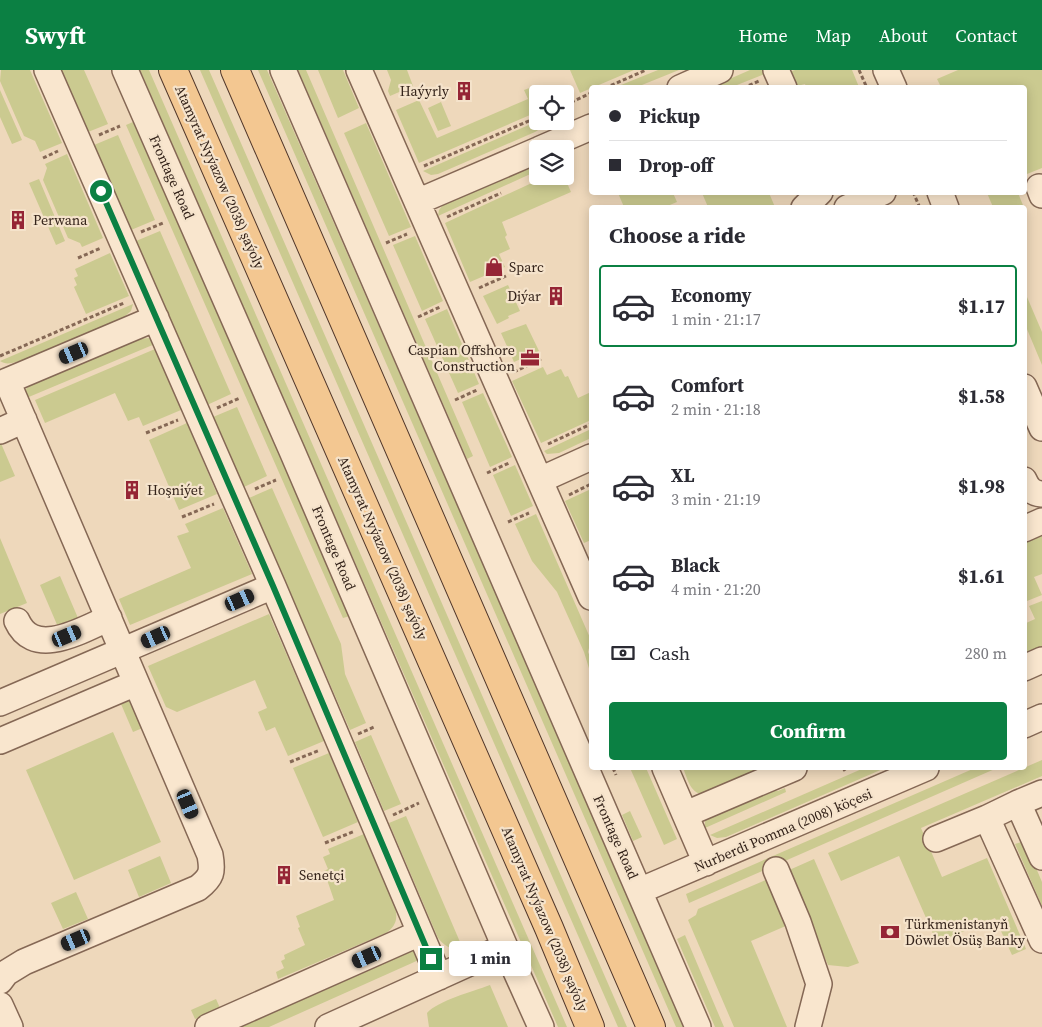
<!DOCTYPE html>
<meta charset="utf-8">
<style>
:root{--surface:#fff;--page:#f2f2f3;--text:#2b2b33;--muted:#7c7c81;--line:#e1e1e2;--accent:#0b8043}
body{margin:0;font-family:"Source Serif 4",serif;background:var(--page);color:var(--text);height:100vh;display:flex;flex-direction:column;font-size:19px;white-space:nowrap}
*{box-sizing:border-box;margin:0}
p{font-size:16px;color:var(--muted)}
.icon{flex:none;width:28px;height:28px;fill:none;stroke:currentColor;stroke-width:2;stroke-linecap:round;stroke-linejoin:round}
.map{position:relative;flex:1;overflow:hidden}
.panel{position:absolute;left:589px;top:135px;width:438px;height:565px;display:flex;flex-direction:column;background:var(--surface);border-radius:5px;box-shadow:0 2px 12px #0003}
.panel>*{flex:none}
.hud{position:absolute;left:589px;top:15px;width:438px;height:110px;border-radius:5px;box-shadow:0 2px 12px #0003;display:grid;align-content:center;height:110px;padding:0 20px;background:var(--surface)}
.fabs{position:absolute;left:529px;top:15px;display:grid;gap:10px}
.fabs a{display:grid;place-items:center;width:45px;height:45px;border-radius:5px;background:var(--surface);box-shadow:0 2px 12px #0003;font-size:25px}
.end{position:absolute;width:22px;height:22px;margin:-11px;border:6px solid #0b8043;background:#fff;box-shadow:0 0 0 2px #fff}
.from{border-radius:50%}
.bubble{position:absolute;height:35px;border-radius:5px;background:var(--surface);box-shadow:0 2px 12px #0003;font-size:16px;font-weight:700;line-height:35px;text-align:center}
.car{position:absolute;width:15px;height:30px;margin:-15px -8px;border-radius:6px;box-shadow:0 0 4px 1px #0007;background:linear-gradient(#222 24%,#8ab4d8 0 40%,#222 0 76%,#8ab4d8 0 86%,#222 0)}
.hud b{display:flex;align-items:center;gap:18px;height:48px;font-size:19px}
.hud b+b{border-top:1px solid var(--line)}
.hud i{width:12px;height:12px;background:var(--text)}
ul{padding:0;list-style:none}
li{display:flex;align-items:center;gap:15px;height:82px;margin:0 10px 8px;padding:0 10px;border:2px solid transparent;border-radius:5px}
li div{flex:1}
li b{display:block;font-size:19px}
li em{font-style:normal;font-weight:700}
li.on{border-color:var(--accent)}
li>.icon{width:45px;height:45px;stroke-width:1.5}
h2{padding:0 20px;font-size:22px;line-height:60px}
.pay{display:flex;align-items:center;gap:12px;height:55px;padding:0 20px;font-size:19px}
.pay p{margin-inline-start:auto}
.button{display:flex;gap:10px;margin-top:auto;padding:10px 20px}
.button a{flex:1;height:58px;border-radius:5px;background:var(--accent);color:#fff;font-size:20px;font-weight:700;line-height:58px;text-align:center}
header{display:flex;align-items:center;gap:30px;box-sizing:border-box;height:70px;padding:0 25px;background:var(--accent);color:#fff}
header strong{font-size:24px}
nav{display:flex;gap:28px;margin-inline-start:auto;font-size:18px}
.map>svg:first-child{display:block}
.green{fill:#cbca90}
.lines{fill:none;stroke-linecap:round;stroke-linejoin:round}
.minor-casing{stroke:#856855;stroke-width:28}
.major-casing{stroke:#52372a;stroke-width:30}
.path{stroke:#856855;stroke-width:3;stroke-dasharray:4 2.5;stroke-linecap:butt}
.minor{stroke:#f9e6ce;stroke-width:25}
.major{stroke:#f3c791;stroke-width:28}
.route{stroke:#0b8043;stroke-width:6}
.labels{text-anchor:middle;stroke-width:4.5;stroke-linejoin:round;paint-order:stroke}
.poi-label{font-size:14px;fill:#34231a;stroke:#f5e3cb;text-anchor:start}
.street-label{font-size:14px;fill:#34231a;stroke:#f5e3cb}
</style>
<header>
<strong>Swyft</strong>
<nav><a>Home</a><a>Map</a><a>About</a><a>Contact</a></nav>
</header>
<div class="map">
<svg width="1042" height="957" viewBox="0 0 1042 957">
<rect width="100%" height="100%" fill="#eed8bb"/>
<path class="green" d="M1 0H30L62 73 40 82 35 71 24 66 0 11Z
M61 0H84L108 54 88 62Z
M140 0H149L567 957H558Z
M200 0H209L627 957H618Z
M258 0H267L685 957H676Z
M298 0H306L473 386 467 389Z
M318 0H343L359 38 338 48Z
M387 0H407L413 16 390 26 388 21 391 10Z
M570 0H634L580 23Z
M658 0H679L637 17H616Z
M750 0H763L767 3 732 17 709 18Z
M795 0H852L859 17H806L805 14 793 17 787 3Z
M958 0H1042V98L1027 104 1024 110V18L941 17 937 9Z
M535 16 538 24 537 42 419 93 396 40 419 30 437 68 528 29 524 20Z
M0 20 22 70 12 74 0 47Z
M441 32 451 56 438 61 428 38Z
M538 51H547L543 57 535 62 438 104 431 105 423 101Z
M133 52 350 546 343 548 126 55Z
M366 53 411 157 389 166 344 63Z
M118 65 155 150 131 160 94 75Z
M67 84 103 168 82 177 80 173 68 168 43 110 47 98 45 94Z
M537 92V101L438 146 439 140 443 135Z
M547 106H564L571 122 502 152 507 165 505 167 510 179 499 184 505 197 470 212 445 153Z
M39 109 65 171 56 175 29 113Z
M618 123H673L677 132 665 137H624Z
M702 123H769L775 137H708Z
M987 123H1018L1027 145 1024 158V138L993 137Z
M160 161 231 324 207 335 136 171Z
M415 166 443 231 422 241 393 175Z
M110 183 129 226 86 244 74 217 77 215 74 208 78 206 75 199Z
M508 215 520 241 508 246 509 248 497 254 483 226Z
M1024 220 1042 262V295L1024 252Z
M133 234 131 241 124 247 23 290C15 292 7 296 0 291Z
M447 239 479 314 458 323 425 249Z
M526 254 539 281 514 292 501 263Z
M150 268 153 269 155 274 24 329V321L33 312 134 269Z
M155 279 181 340 143 356 139 347 128 351 115 323 45 353 35 330Z
M543 297 547 305 561 299 565 307 568 306 578 328 591 322V350L541 373 512 311Z
M483 323 512 387 490 397 462 332Z
M237 337 267 406 244 417 213 347Z
M187 353 217 424 179 440 149 370Z
M591 359V368L559 383 547 384 544 381Z
M0 371 15 406 0 412Z
M515 395 533 436 511 446 493 405Z
M272 418 341 574 345 604 366 653 350 660 249 428Z
M591 419V470L584 473 565 431Z
M223 438 252 504 130 555 119 529 191 498 177 466 189 462 185 454Z
M536 444 591 570 588 582 591 589V605L584 582 557 522 532 491 515 454Z
M1042 463V504L1034 507 1042 525 1027 531 1024 523V471Z
M0 468 27 533 0 544Z
M60 506 78 548 58 557 40 515Z
M1042 531V580L1024 588V554L1035 549 1029 536Z
M269 544 324 671 288 686 275 657 266 661 258 642 267 638 255 610 177 642 166 637 148 596Z
M133 629 145 657 133 662 121 634Z
M113 662 161 772 74 810 26 700Z
M371 665 401 734 384 741 355 672Z
M329 683 358 752 323 767 293 698Z
M1042 690V706L921 758 942 807 987 788 1026 879 1012 885 995 848 937 873 899 786 841 811 828 783Z
M630 698H646L677 769 664 775Z
M683 698H766L702 724C690 723 687 707 683 698Z
M864 698H885L726 767 717 768 710 765Z
M975 698H997L689 833 686 824Z
M785 718 786 722 705 758V751L709 747 773 720 778 721Z
M630 741 642 767 633 771 622 745Z
M406 746 463 879C452 880 445 877 438 868L389 753Z
M364 764 395 837C398 849 396 856 386 863L278 909 276 902 284 898 281 891 285 889 284 885 305 875 298 858 300 857 296 846 334 830 324 801 328 799 323 787 330 784 328 779Z
M1021 772H1025L1042 812V836L1015 774Z
M160 786 171 813 139 827 128 800Z
M814 789 859 893 848 897 828 895 787 801Z
M768 809 788 855 751 871 787 957H734L688 850 696 845 698 839Z
M76 822 88 849 63 859 51 833Z
M685 865 724 957H715L677 869Z
M416 877 421 889 269 957H237Z
M490 915 508 957H429L427 943C439 930 472 922 490 915Z
M216 929 220 938 195 949 191 940Z"/>
<g class="lines">
<g class="minor-casing">
<path id="minor" d="M47 0 273 516 439 907
M125 0 292 381 505 877 541 957
M283 0 698 957
M359 0 591 527
M776 0 784 18
M886 0 894 18
M680 18 720 0
M540 79 591 57
M1039 117 1042 125
M940 122 946 138
M417 132 538 80
M804 138 820 122
M847 138 883 122
M0 314 156 248
M1024 317 1042 358
M0 361 24 350
M540 410 591 387
M1024 410C1028 419 1032 423 1042 424
M1024 459 1042 451
M17 551C34 589 82 560 109 548
M1024 598 1042 590
M0 633 273 516
M1024 655 1042 647
M0 671 136 613
M665 698 706 793
M1018 733 1042 723
M686 744 794 698
M936 769 987 748
M1042 787 1018 733 987 748 1042 870
M776 800 798 852 819 914 808 957
M639 821 926 698
M0 911 6 903 24 892 198 818C212 807 213 802 210 785L7 311
M0 935 10 957
M208 957 420 863
M328 957 505 877"/>
</g>
<g class="major-casing">
<path id="major" d="M173 0 549 858 590 957
M235 0 651 957"/>
</g>
<path class="path" d="M859 0 867 18
M605 18 646 0
M743 18 759 11
M565 35 591 23
M99 65 120 56
M43 88 58 81
M424 96 538 47
M913 122 920 138
M447 147 501 123
M141 162 163 153
M386 173 407 164
M78 188 101 178
M479 218 506 206
M418 247 440 237
M0 286 124 233
M514 302 541 289
M455 330 477 320
M217 338 240 328
M146 363 178 350
M548 374 591 354
M487 403 509 393
M255 419 276 410
M569 425 591 414
M182 447 214 434
M508 452 529 443
M358 664 374 657
M290 692 320 680
M613 698 616 705
M843 698 845 701
M393 745 419 733
M325 773 355 761"/>
<use href="#minor" class="minor"/>
<use href="#major" class="major"/>
</g>
<g class="lines">
<path class="route" d="M101 121 273 516 431 889"/>
</g>
<defs>
<g id="building-bare" transform="scale(1.5)"><path d="M-4-6H4V6H1V3H-1V6H-4ZM-2.5-4.3h1.7v1.8h-1.7ZM.8-4.3h1.7v1.8H.8ZM-2.5-1h1.7V.8h-1.7ZM.8-1h1.7V.8H.8Z" fill="#952535" stroke="#f5e3cb" stroke-width="2.5" paint-order="stroke"/></g>
<g id="shop-bare" transform="scale(1.5)"><path d="M-5-2.5h2.3a2.7 3.5 0 0 1 5.4 0H5L5.5 6h-11ZM-1.5-2.5h3a1.5 2.3 0 0 0-3 0Z" fill="#952535" stroke="#f5e3cb" stroke-width="2.5" paint-order="stroke"/></g>
<g id="office-bare" transform="scale(1.5)"><path d="M-6-3h4V-5.5h4V-3h4V5H-6ZM-1-4.5V-3h2v-1.5ZM-6 0V1H6V0Z" fill="#952535" stroke="#f5e3cb" stroke-width="2.5" paint-order="stroke"/></g>
<g id="bank-bare" transform="scale(1.5)"><path d="M-6-4H6V4H-6ZM0-2.3a2.3 2.3 0 1 0 0 4.6a2.3 2.3 0 1 0 0-4.6Z" fill="#952535" stroke="#f5e3cb" stroke-width="2.5" paint-order="stroke"/></g>
</defs>
<g fill-rule="evenodd">
<use href="#building-bare" x="464" y="21"/>
<use href="#building-bare" x="18" y="150"/>
<use href="#shop-bare" x="494" y="197"/>
<use href="#building-bare" x="556" y="226"/>
<use href="#office-bare" x="530" y="288"/>
<use href="#building-bare" x="132" y="420"/>
<use href="#building-bare" x="284" y="805"/>
<use href="#bank-bare" x="890" y="862"/>
</g>
<g class="labels">
<g class="poi-label">
<text x="449" y="26" text-anchor="end">Haýyrly</text>
<text x="33" y="155">Perwana</text>
<text x="509" y="202">Sparc</text>
<text x="541" y="231" text-anchor="end">Diýar</text>
<text x="515" y="285" text-anchor="end">Caspian Offshore<tspan x="515" dy="16">Construction</tspan></text>
<text x="147" y="425">Hoşniýet</text>
<text x="299" y="810">Senetçi</text>
<text x="905" y="859">Türkmenistanyň<tspan x="905" dy="16">Döwlet Ösüş Banky</tspan></text>
</g>
<g class="street-label">
<text transform="translate(172 107) rotate(66)" y="5">Frontage Road</text>
<text transform="translate(220 107) rotate(66)" y="5">Atamyrat Nyýazow (2038) şaýoly</text>
<text transform="translate(334 478) rotate(67)" y="5">Frontage Road</text>
<text transform="translate(383 478) rotate(66)" y="5">Atamyrat Nyýazow (2038) şaýoly</text>
<text transform="translate(783 760) rotate(-23)" y="5">Nurberdi Pomma (2008) köçesi</text>
<text transform="translate(616 767) rotate(66)" y="5">Frontage Road</text>
<text transform="translate(545 849) rotate(67)" y="5">Atamyrat Nyýazow (2038) şaýoly</text>
</g>
</g>
</svg>
<div class="fabs">
<a><svg class="icon" aria-label="locate" viewBox="0 0 24 24"><circle cx="12" cy="12" r="6"/><path d="M12 2v4M12 18v4M2 12h4M18 12h4"/></svg></a>
<a><svg class="icon" aria-label="layers" viewBox="0 0 24 24"><path d="M12 4l9 5-9 5-9-5zM3 14l9 5 9-5"/></svg></a>
</div>
<i class="end from" style="left:101px;top:121px"></i>
<i class="end" style="left:431px;top:889px"></i>
<div class="bubble" style="left:449px;top:871px;width:82px">1 min</div>
<i class="car" style="left:74px;top:283px;rotate:247deg"></i>
<i class="car" style="left:240px;top:530px;rotate:66deg"></i>
<i class="car" style="left:67px;top:566px;rotate:67deg"></i>
<i class="car" style="left:156px;top:567px;rotate:246deg"></i>
<i class="car" style="left:188px;top:734px;rotate:157deg"></i>
<i class="car" style="left:76px;top:870px;rotate:247deg"></i>
<i class="car" style="left:367px;top:887px;rotate:246deg"></i>
<div class="hud">
<b><i class="from"></i>Pickup</b>
<b><i></i>Drop-off</b>
</div>
<section class="panel">
<h2>Choose a ride</h2>
<ul>
<li class="on"><svg class="icon" aria-label="car" viewBox="0 0 24 24"><path d="M5 17H2v-5l4-1 3-4h7l3 4 3 1v5h-3M9 17h6M6 11h13"/><circle cx="7" cy="17" r="2"/><circle cx="17" cy="17" r="2"/></svg><div><b>Economy</b><p>1 min · 21:17</p></div><em>$1.17</em></li>
<li><svg class="icon" aria-label="car" viewBox="0 0 24 24"><path d="M5 17H2v-5l4-1 3-4h7l3 4 3 1v5h-3M9 17h6M6 11h13"/><circle cx="7" cy="17" r="2"/><circle cx="17" cy="17" r="2"/></svg><div><b>Comfort</b><p>2 min · 21:18</p></div><em>$1.58</em></li>
<li><svg class="icon" aria-label="car" viewBox="0 0 24 24"><path d="M5 17H2v-5l4-1 3-4h7l3 4 3 1v5h-3M9 17h6M6 11h13"/><circle cx="7" cy="17" r="2"/><circle cx="17" cy="17" r="2"/></svg><div><b>XL</b><p>3 min · 21:19</p></div><em>$1.98</em></li>
<li><svg class="icon" aria-label="car" viewBox="0 0 24 24"><path d="M5 17H2v-5l4-1 3-4h7l3 4 3 1v5h-3M9 17h6M6 11h13"/><circle cx="7" cy="17" r="2"/><circle cx="17" cy="17" r="2"/></svg><div><b>Black</b><p>4 min · 21:20</p></div><em>$1.61</em></li>
</ul>
<div class="pay"><svg class="icon" aria-label="cash" viewBox="0 0 24 24"><path d="M3 7h18v10H3z"/><circle cx="12" cy="12" r="2"/></svg>Cash<p>280 m</p></div>
<div class="button"><a>Confirm</a></div>
</section>
</div>
